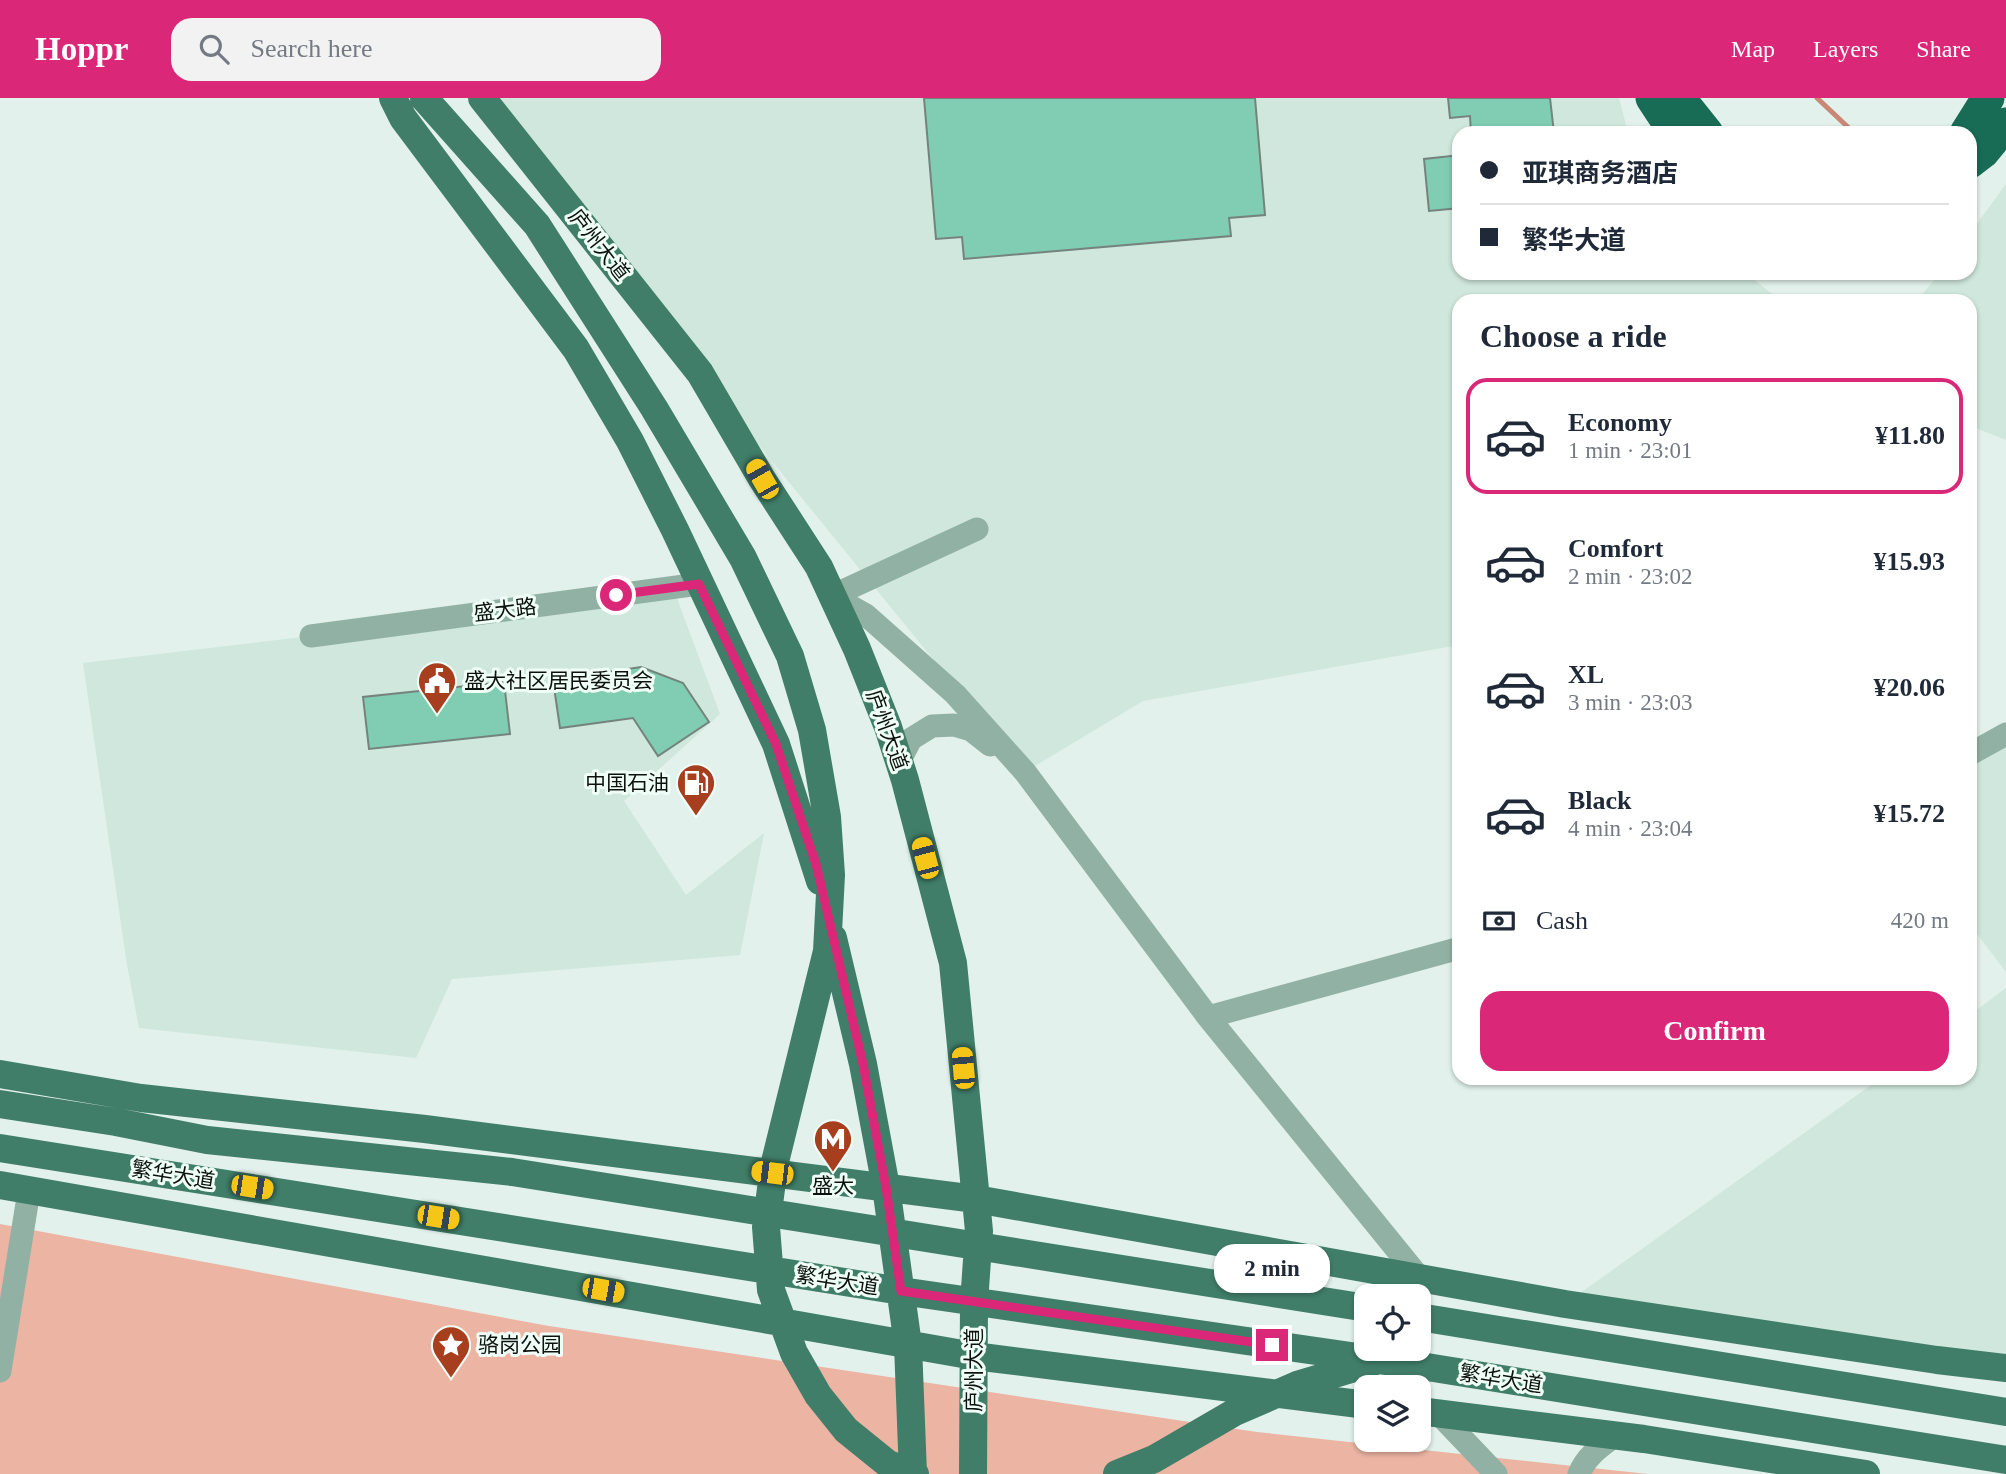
<!DOCTYPE html>
<meta charset="utf-8">
<style>
:root{--surface:#fff;--page:#f2f2f3;--text:#1f2937;--muted:#747a83;--line:#e0e1e3;--accent:#db2777}
body{margin:0;font-family:"Times New Roman","Noto Sans SC",serif;background:var(--page);color:var(--text);height:100vh;display:flex;flex-direction:column;font-size:26px;white-space:nowrap}
*{box-sizing:border-box;margin:0}
p{font-size:23px;color:var(--muted)}
.icon{flex:none;width:38px;height:38px;fill:none;stroke:currentColor;stroke-width:2;stroke-linecap:round;stroke-linejoin:round}
.map{position:relative;flex:1;overflow:hidden}
.side{position:absolute;left:1452px;top:196px;width:525px;height:791px;display:flex;flex-direction:column;background:var(--surface);border-radius:21px;box-shadow:0 2px 5px #0004}
.side>*{flex:none}
.banner{position:absolute;left:1452px;top:28px;width:525px;height:154px;border-radius:21px;box-shadow:0 2px 5px #0004;display:grid;align-content:center;height:154px;padding:0 28px;background:var(--surface)}
.fabs{position:absolute;left:1354px;top:1186px;display:grid;gap:14px}
.fabs a{display:grid;place-items:center;width:77px;height:77px;border-radius:14px;background:var(--surface);box-shadow:0 2px 5px #0004;font-size:35px}
.end{position:absolute;width:32px;height:32px;margin:-16px;border:9px solid #db2777;background:#fff;box-shadow:0 0 0 4px #fff}
.from{border-radius:50%}
.bubble{position:absolute;height:49px;border-radius:21px;background:var(--surface);box-shadow:0 2px 5px #0004;font-size:23px;font-weight:700;line-height:49px;text-align:center}
.car{position:absolute;width:21px;height:42px;margin:-21px -10px;border-radius:9px;box-shadow:0 0 5px 2px #0007;background:linear-gradient(#f5c518 24%,#345 0 40%,#f5c518 0 76%,#345 0 86%,#f5c518 0)}
.banner b{display:flex;align-items:center;gap:24px;height:66px;font-size:26px}
.banner b+b{border-top:2px solid var(--line)}
.banner i{width:18px;height:18px;background:var(--text)}
ul{padding:0;list-style:none}
li{display:flex;align-items:center;gap:21px;height:116px;margin:0 14px 10px;padding:0 14px;border:4px solid transparent;border-radius:21px}
li div{flex:1}
li b{display:block;font-size:26px}
li em{font-style:normal;font-weight:700}
li.active{border-color:var(--accent)}
li>.icon{width:63px;height:63px;stroke-width:1.5}
h2{padding:0 28px;font-size:32px;line-height:84px}
.pay{display:flex;align-items:center;gap:18px;height:77px;padding:0 28px;font-size:26px}
.pay p{margin-inline-start:auto}
.button{display:flex;gap:14px;margin-top:auto;padding:14px 28px}
.button a{flex:1;height:80px;border-radius:21px;background:var(--accent);color:#fff;font-size:28px;font-weight:700;line-height:80px;text-align:center}
header{display:flex;align-items:center;gap:42px;box-sizing:border-box;height:98px;padding:0 35px;background:var(--accent);color:#fff}
header strong{font-size:33px}
nav{display:flex;gap:38px;margin-inline-start:auto;font-size:24px}
.search{width:490px;height:63px;background:var(--page);display:flex;align-items:center;gap:18px;box-sizing:border-box;padding:0 24px;border-radius:21px;color:var(--muted);font-size:26px}
.map>svg:first-child{display:block}
.built{fill:#cfe7dd}
.green{fill:#ecb4a3}
.lines{fill:none;stroke-linecap:round;stroke-linejoin:round}
.stream{stroke:#c98875;stroke-width:5}
.building{fill:#81cdb3;stroke:#75837e;stroke-width:2}
.minor{stroke:#92b1a5;stroke-width:23}
.major{stroke:#407e6a;stroke-width:28}
.highway{stroke:#186b55;stroke-width:33}
.route{stroke:#db2777;stroke-width:9}
.labels{text-anchor:middle;stroke-width:6;stroke-linejoin:round;paint-order:stroke}
.street-label{font-size:21px;fill:#0d1210;stroke:#effff8}
.poi-label{font-size:21px;fill:#0d1210;stroke:#effff8;text-anchor:start}
</style>
<header>
<strong>Hoppr</strong>
<div class="search"><svg class="icon" aria-label="search" viewBox="0 0 24 24"><circle cx="10" cy="10" r="6"/><path d="M15 15l6 6"/></svg>Search here</div>
<nav><a>Map</a><a>Layers</a><a>Share</a></nav>
</header>
<div class="map">
<svg width="2006" height="1376" viewBox="0 0 2006 1376">
<rect width="100%" height="100%" fill="#e2f1eb"/>
<path class="built" d="M482 0H1619L1628 35H1460V175H1746L1781 203H1460L1459 547 1143 603 1025 674 700 275Z
M2006 86V342L1971 328 1970 203H1917L1940 175H1970L1971 134Z
M675 495 720 616 624 703 686 797 764 735 740 857 452 881 416 960 139 930 127 867 83 565Z
M2006 636V874L1971 828V656Z
M2006 890V1270L1565 1206 1881 980H1970L1971 916Z"/>
<path class="green" d="M0 1126 549 1228 1257 1334 1648 1376H0Z"/>
<g class="lines">
<path class="stream" d="M1817 0 1851 32"/>
</g>
<path class="building" d="M924 0H1255L1265 117 1229 120 1231 138 964 161 962 139 936 141Z
M1448 0H1550L1554 35H1471L1470 18 1450 20Z
M1460 57V110L1429 113 1424 61Z
M641 569 683 585 709 624 658 658 633 620 560 630 553 582Z
M504 584 510 636 369 651 363 599Z"/>
<g class="lines">
<path class="minor" d="M832 498 866 517 955 596 1025 674 1208 919 1419 1179
M832 498 977 431
M311 538 699 486
M1970 656 2006 636
M899 664 911 641 932 628 954 627 971 632 990 647
M1208 919 1460 850
M0 1273 29 1093
M1438 1315 1496 1376
M1579 1376C1586 1358 1601 1348 1616 1337"/>
<path class="major" d="M393 0 403 20 576 251 630 343 675 432 776 646 820 783
M424 0 537 127 654 310 743 460 790 558 812 632 827 719 831 777 827 853 774 1068 766 1129 771 1192 794 1255 818 1297 846 1332 888 1366 915 1376
M482 0 700 275 762 381 819 469 857 551 888 629 905 682 953 865 979 1133 974 1205 973 1376
M833 840 863 966 886 1089 908 1247 913 1376
M0 976 141 1000 425 1031 976 1101 1565 1206 1937 1262 2006 1270
M0 1006 116 1024 207 1042 512 1074 1367 1210
M0 1050 901 1193 1427 1269 2006 1362
M0 1087 974 1258 1367 1307
M1419 1219 2006 1314
M1419 1313 1644 1341 1866 1376
M1117 1376 1154 1361 1235 1314 1297 1287 1371 1265"/>
<path class="highway" d="M1652 0 1675 35
M1679 0 1707 35
M1966 35 1988 0
M1970 64 1983 54 2006 26"/>
</g>
<g class="lines">
<path class="route" d="M616 497 699 486 776 646 816 766 863 966 886 1089 901 1193 1272 1247"/>
</g>
<defs>
<g id="civic-pin" transform="scale(2.0125)"><path d="M0 17L-7.5 6A9.5 9.5 0 1 1 7.5 6Z" fill="#a73f1f" stroke="#effff8"/><path d="M-.6-6.5H3V-4.5H.6V-3L4-1V1h2V6H-6V1h2V-1L-.6-3ZM-1.2 2.5V6h2.4V2.5Z" fill="#fff"/></g>
<g id="fuel-pin" transform="scale(2.0125)"><path d="M0 17L-7.5 6A9.5 9.5 0 1 1 7.5 6Z" fill="#a73f1f" stroke="#effff8"/><path d="M-5.5-6h7V0h2V4h1.3V-2.5L3-4.5l.8-.8L6-3V5H2.5V1h-1V6h-7ZM-4.2-4.7v3.2H.2V-4.7Z" fill="#fff"/></g>
<g id="metro-pin" transform="scale(2.0125)"><path d="M0 17L-7.5 6A9.5 9.5 0 1 1 7.5 6Z" fill="#a73f1f" stroke="#effff8"/><path d="M-5.5 5V-5H-3L0 0L3-5H5.5V5H3V-.5L0 4L-3-.5V5Z" fill="#fff"/></g>
<g id="sight-pin" transform="scale(2.0125)"><path d="M0 17L-7.5 6A9.5 9.5 0 1 1 7.5 6Z" fill="#a73f1f" stroke="#effff8"/><path d="M0-6L1.8-2.2L6-1.7L2.9 1.2L3.7 5.4L0 3.3L-3.7 5.4L-2.9 1.2L-6-1.7L-1.8-2.2Z" fill="#fff"/></g>
</defs>
<g fill-rule="evenodd">
<use href="#civic-pin" x="437" y="583"/>
<use href="#fuel-pin" x="696" y="685"/>
<use href="#metro-pin" x="833" y="1041"/>
<use href="#sight-pin" x="451" y="1247"/>
</g>
<g class="labels">
<g class="street-label">
<text transform="translate(599 147) rotate(52)" y="7">庐州大道</text>
<text transform="translate(505 512) rotate(-7)" y="7">盛大路</text>
<text transform="translate(887 632) rotate(70)" y="7">庐州大道</text>
<text transform="translate(173 1077) rotate(9)" y="7">繁华大道</text>
<text transform="translate(837 1183) rotate(9)" y="7">繁华大道</text>
<text transform="translate(974 1272) rotate(-90)" y="7">庐州大道</text>
<text transform="translate(1501 1281) rotate(9)" y="7">繁华大道</text>
</g>
<g class="poi-label">
<text x="464" y="590">盛大社区居民委员会</text>
<text x="669" y="692" text-anchor="end">中国石油</text>
<text x="833" y="1095" text-anchor="middle">盛大</text>
<text x="478" y="1254">骆岗公园</text>
</g>
</g>
</svg>
<div class="fabs">
<a><svg class="icon" aria-label="locate" viewBox="0 0 24 24"><circle cx="12" cy="12" r="6"/><path d="M12 2v4M12 18v4M2 12h4M18 12h4"/></svg></a>
<a><svg class="icon" aria-label="layers" viewBox="0 0 24 24"><path d="M12 4l9 5-9 5-9-5zM3 14l9 5 9-5"/></svg></a>
</div>
<i class="end from" style="left:616px;top:497px"></i>
<i class="end" style="left:1272px;top:1247px"></i>
<div class="bubble" style="left:1214px;top:1146px;width:116px">2 min</div>
<i class="car" style="left:762px;top:381px;rotate:330deg"></i>
<i class="car" style="left:925px;top:760px;rotate:345deg"></i>
<i class="car" style="left:963px;top:970px;rotate:355deg"></i>
<i class="car" style="left:772px;top:1075px;rotate:277deg"></i>
<i class="car" style="left:252px;top:1089px;rotate:99deg"></i>
<i class="car" style="left:438px;top:1119px;rotate:99deg"></i>
<i class="car" style="left:603px;top:1192px;rotate:100deg"></i>
<div class="banner">
<b><i class="from"></i>亚琪商务酒店</b>
<b><i></i>繁华大道</b>
</div>
<section class="side">
<h2>Choose a ride</h2>
<ul>
<li class="active"><svg class="icon" aria-label="car" viewBox="0 0 24 24"><path d="M5 17H2v-5l4-1 3-4h7l3 4 3 1v5h-3M9 17h6M6 11h13"/><circle cx="7" cy="17" r="2"/><circle cx="17" cy="17" r="2"/></svg><div><b>Economy</b><p>1 min · 23:01</p></div><em>¥11.80</em></li>
<li><svg class="icon" aria-label="car" viewBox="0 0 24 24"><path d="M5 17H2v-5l4-1 3-4h7l3 4 3 1v5h-3M9 17h6M6 11h13"/><circle cx="7" cy="17" r="2"/><circle cx="17" cy="17" r="2"/></svg><div><b>Comfort</b><p>2 min · 23:02</p></div><em>¥15.93</em></li>
<li><svg class="icon" aria-label="car" viewBox="0 0 24 24"><path d="M5 17H2v-5l4-1 3-4h7l3 4 3 1v5h-3M9 17h6M6 11h13"/><circle cx="7" cy="17" r="2"/><circle cx="17" cy="17" r="2"/></svg><div><b>XL</b><p>3 min · 23:03</p></div><em>¥20.06</em></li>
<li><svg class="icon" aria-label="car" viewBox="0 0 24 24"><path d="M5 17H2v-5l4-1 3-4h7l3 4 3 1v5h-3M9 17h6M6 11h13"/><circle cx="7" cy="17" r="2"/><circle cx="17" cy="17" r="2"/></svg><div><b>Black</b><p>4 min · 23:04</p></div><em>¥15.72</em></li>
</ul>
<div class="pay"><svg class="icon" aria-label="cash" viewBox="0 0 24 24"><path d="M3 7h18v10H3z"/><circle cx="12" cy="12" r="2"/></svg>Cash<p>420 m</p></div>
<div class="button"><a>Confirm</a></div>
</section>
</div>
